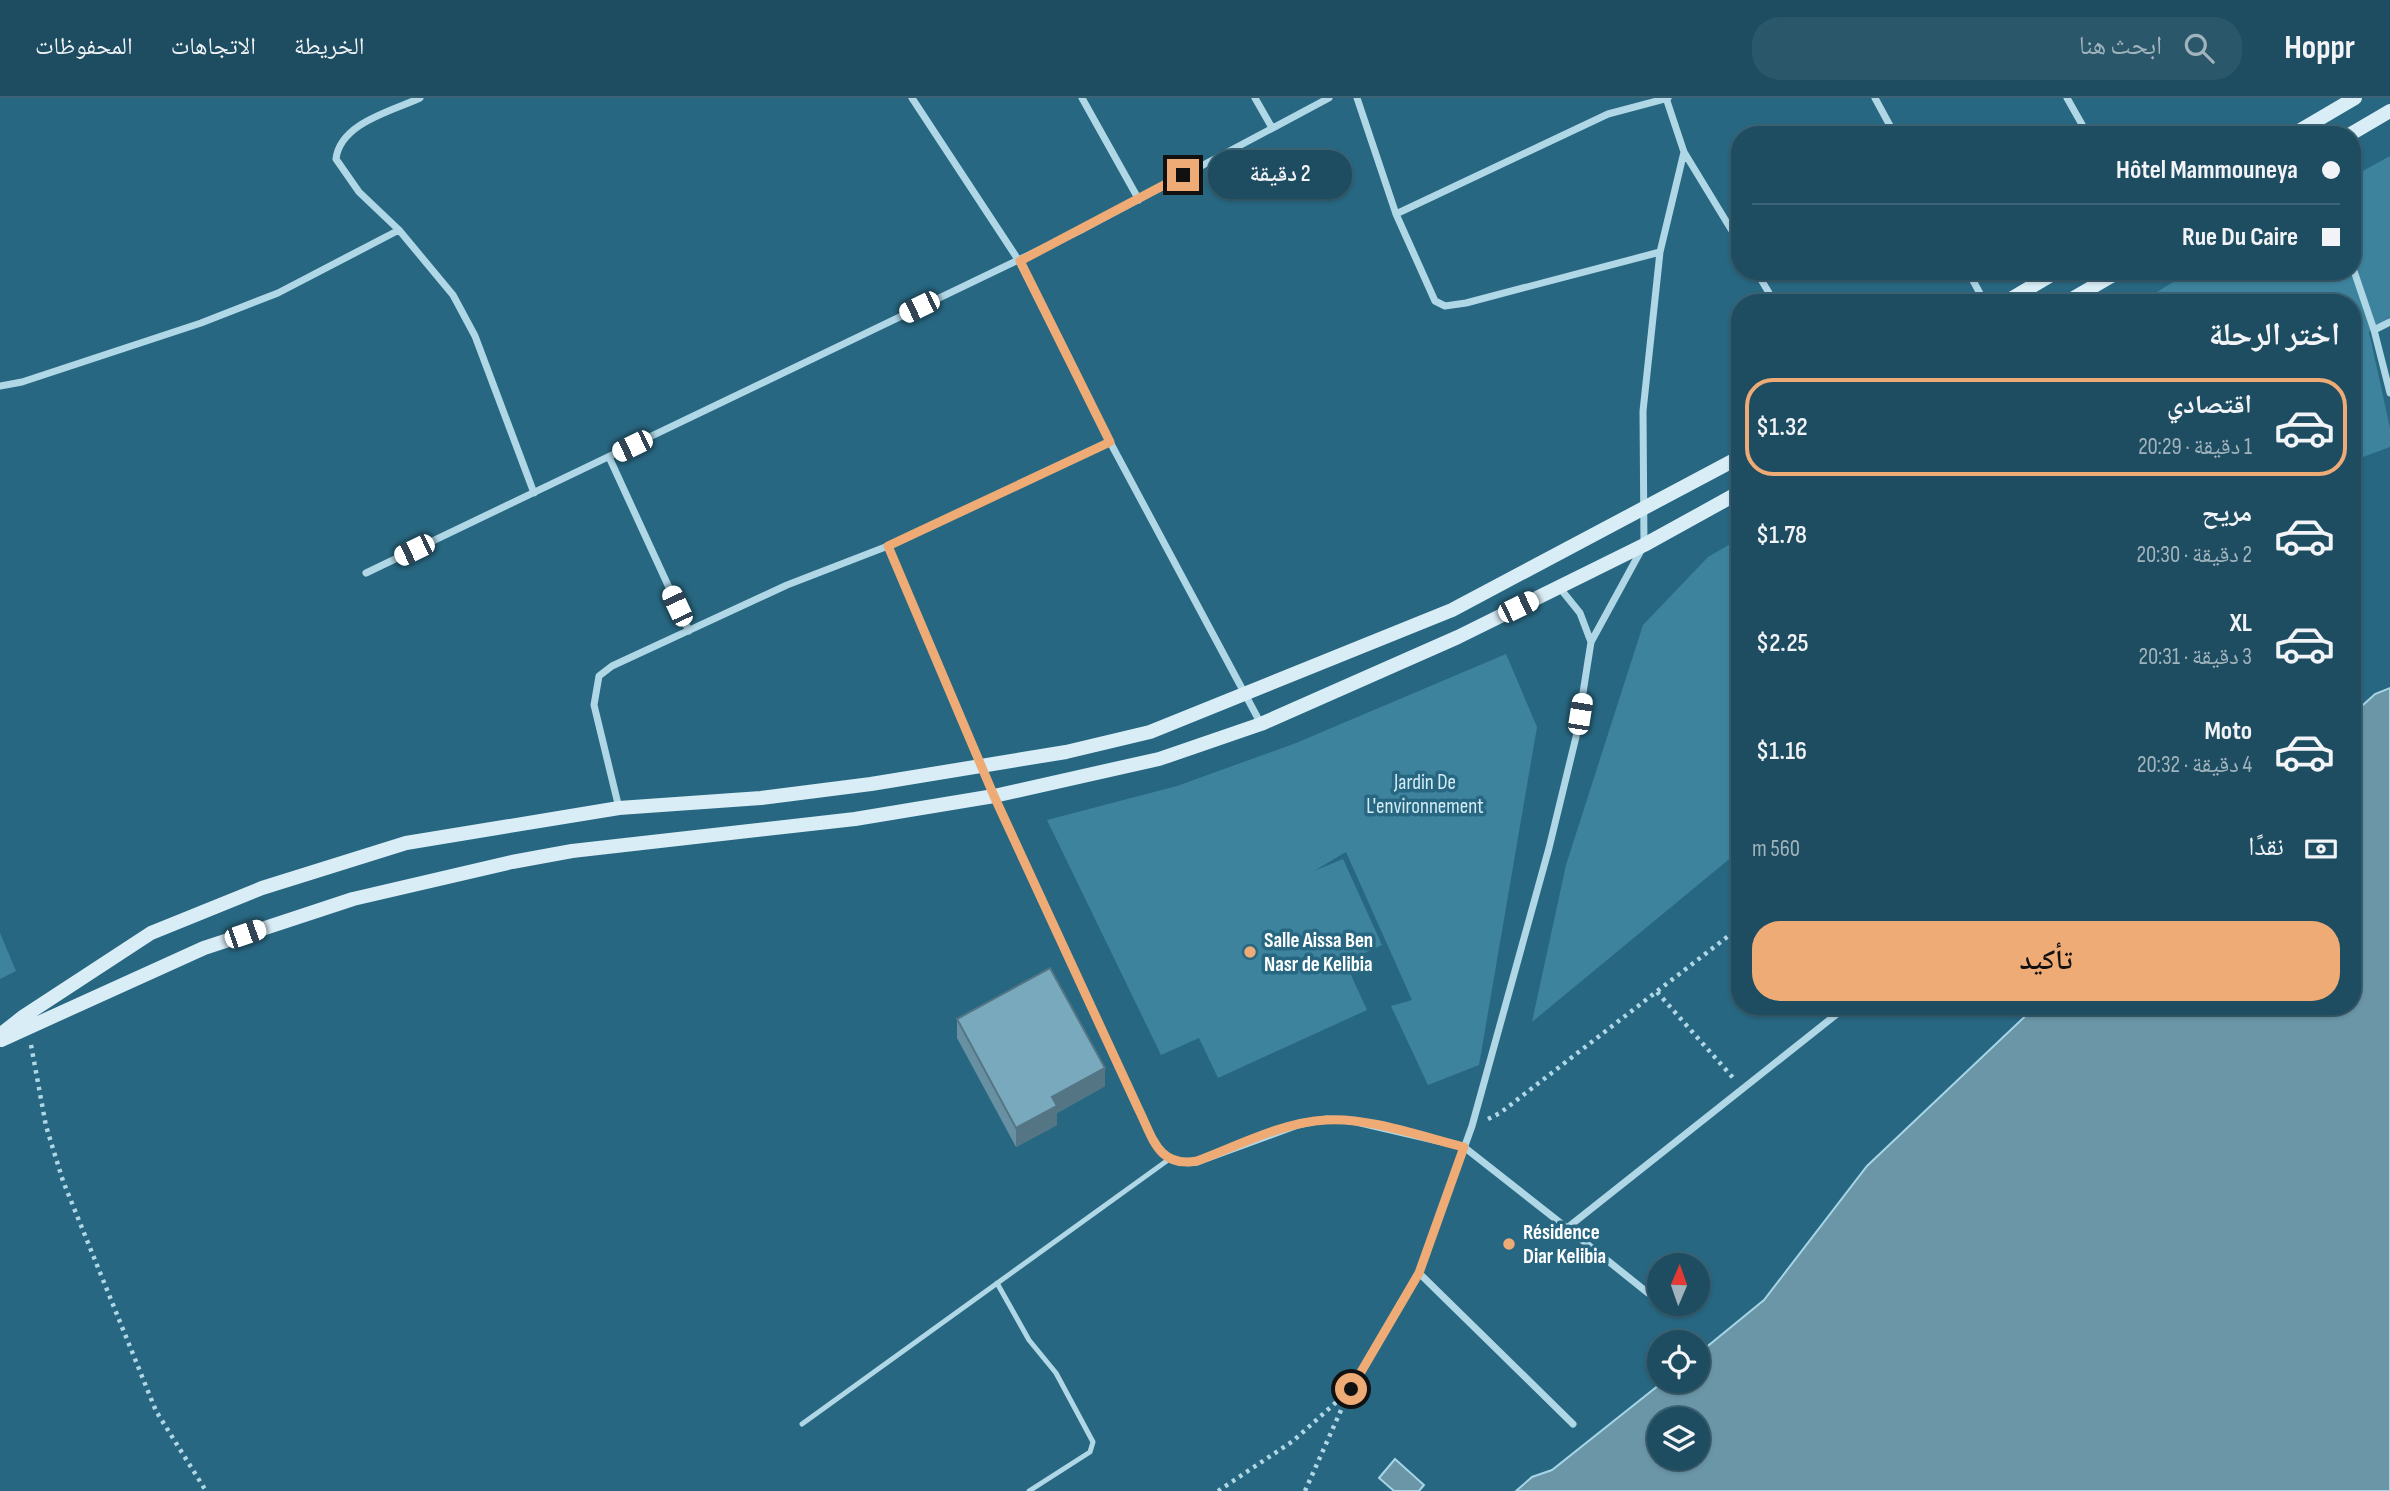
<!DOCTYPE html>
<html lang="ar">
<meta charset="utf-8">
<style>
:root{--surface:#1e4d61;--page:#2b576a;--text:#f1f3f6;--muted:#a1b4bd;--line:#3c6476;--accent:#eeab76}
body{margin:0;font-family:"Sofia Sans Condensed","Noto Naskh Arabic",sans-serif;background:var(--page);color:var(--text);direction:rtl;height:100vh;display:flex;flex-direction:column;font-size:26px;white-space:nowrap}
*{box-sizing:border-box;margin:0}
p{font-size:23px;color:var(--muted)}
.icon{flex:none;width:38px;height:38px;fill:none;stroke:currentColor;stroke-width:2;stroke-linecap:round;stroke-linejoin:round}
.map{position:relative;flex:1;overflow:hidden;direction:ltr}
.details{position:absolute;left:1731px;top:196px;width:630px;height:721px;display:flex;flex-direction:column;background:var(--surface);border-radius:28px;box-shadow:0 2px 5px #0004,0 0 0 2px var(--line);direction:rtl}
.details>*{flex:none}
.guide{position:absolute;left:1731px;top:28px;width:630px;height:154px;border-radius:28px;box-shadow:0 2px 5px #0004,0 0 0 2px var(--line);direction:rtl;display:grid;align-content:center;height:154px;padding:0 21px;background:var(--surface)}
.needle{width:46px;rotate:2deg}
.buttons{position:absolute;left:1647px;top:1155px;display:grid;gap:14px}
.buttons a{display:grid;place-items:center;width:63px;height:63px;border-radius:50%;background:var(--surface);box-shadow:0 2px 5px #0004,0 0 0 2px var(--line);font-size:35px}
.end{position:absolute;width:32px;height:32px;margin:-16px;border:9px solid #eeab76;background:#111;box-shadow:0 0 0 4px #111}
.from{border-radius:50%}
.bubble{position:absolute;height:49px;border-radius:24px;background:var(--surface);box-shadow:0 2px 5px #0004,0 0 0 2px var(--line);font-size:23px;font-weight:600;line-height:49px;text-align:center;direction:rtl}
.car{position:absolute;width:21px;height:42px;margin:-21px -10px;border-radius:9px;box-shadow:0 0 5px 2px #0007;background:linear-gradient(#fff 24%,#345 0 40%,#fff 0 76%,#345 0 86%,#fff 0)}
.guide b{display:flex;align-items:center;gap:24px;height:66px;font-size:26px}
.guide b+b{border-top:2px solid var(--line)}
.guide i{width:18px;height:18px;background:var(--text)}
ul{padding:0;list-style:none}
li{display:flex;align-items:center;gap:21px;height:98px;margin:0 14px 10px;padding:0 7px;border:4px solid transparent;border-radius:28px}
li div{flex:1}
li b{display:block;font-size:26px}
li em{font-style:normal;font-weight:600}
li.on{border-color:var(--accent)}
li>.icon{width:63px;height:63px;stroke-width:1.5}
h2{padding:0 21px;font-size:32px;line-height:84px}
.pay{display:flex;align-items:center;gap:18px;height:77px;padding:0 21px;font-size:26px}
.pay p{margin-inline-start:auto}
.cta{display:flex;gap:14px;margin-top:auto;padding:14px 21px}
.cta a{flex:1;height:80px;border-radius:28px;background:var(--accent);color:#111;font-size:28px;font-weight:600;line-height:80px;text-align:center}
header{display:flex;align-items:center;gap:42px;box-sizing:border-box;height:98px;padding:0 35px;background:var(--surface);border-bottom:2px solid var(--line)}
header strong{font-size:33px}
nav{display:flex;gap:38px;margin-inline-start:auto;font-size:24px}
.search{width:490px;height:63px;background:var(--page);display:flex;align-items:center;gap:18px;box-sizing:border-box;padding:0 24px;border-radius:28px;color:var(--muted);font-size:26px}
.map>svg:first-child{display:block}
.green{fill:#3d839e}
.water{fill:#6b96a7;stroke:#a5d5e6;stroke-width:2;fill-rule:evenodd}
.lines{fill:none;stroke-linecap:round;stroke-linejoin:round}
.path{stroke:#b0d7e6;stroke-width:4.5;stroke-dasharray:3.5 5;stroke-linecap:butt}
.lane{stroke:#b0d7e6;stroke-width:5}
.street{stroke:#b0d7e6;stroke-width:7}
.secondary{stroke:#d9edf6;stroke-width:14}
.wall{fill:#6791a3}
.shaded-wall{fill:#547684}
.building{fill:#78a9bd;stroke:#547684;stroke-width:2}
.route{stroke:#eeab76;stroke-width:9}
.poi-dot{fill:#eeab76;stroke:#286781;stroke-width:2.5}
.labels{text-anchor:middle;stroke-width:7;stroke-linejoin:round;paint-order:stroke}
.park-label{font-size:21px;fill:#d3ecf5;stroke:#286781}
.poi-label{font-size:21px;font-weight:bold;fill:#fff;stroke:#286781;text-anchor:start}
</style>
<header>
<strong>Hoppr</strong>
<div class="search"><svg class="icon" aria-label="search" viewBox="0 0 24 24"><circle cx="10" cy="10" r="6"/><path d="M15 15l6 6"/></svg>ابحث هنا</div>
<nav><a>الخريطة</a><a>الاتجاهات</a><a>المحفوظات</a></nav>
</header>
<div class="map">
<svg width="2390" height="1393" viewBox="0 0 2390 1393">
<rect width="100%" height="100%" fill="#286781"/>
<path class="green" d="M2390 58V219L2369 234 2390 330V349L2352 363V205H2139L2191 173H2352V79Z
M1739 441V753L1532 924 1566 767 1643 527 1708 459Z
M1506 556 1537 629 1479 967 1428 987 1391 908 1412 902 1346 754 1314 773 1343 761 1382 847 1345 864 1367 912 1218 980 1199 940 1161 957 1047 722 1177 688 1296 645Z
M0 835 16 873 0 881Z"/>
<path class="water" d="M2390 590V1393H1516L1532 1379 1552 1372 1664 1283H1698V1256L1764 1202 1867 1068 2036 908H2352V617L2375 596ZM1659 1321H1698V1360H1659Z
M1395 1361 1424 1387 1419 1393H1394L1379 1380Z"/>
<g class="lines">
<path class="path" d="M1657 894 1735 982
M31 947 46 1028 63 1083 156 1313 206 1393
M1488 1021 1500 1015 1740 829
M1218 1393 1293 1343 1342 1299
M1305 1393 1346 1301"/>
<path class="lane" d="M997 1185 1029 1242 1056 1275 1093 1344 1090 1354 1029 1393
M802 1326 1168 1062"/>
<path class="street" d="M420 0C392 13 340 25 336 61L359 94 399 132 453 197 475 238 534 395
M912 0 1019 163 1110 344 1261 626
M1082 0 1139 102
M1255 0 1271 28
M1357 0 1396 116 1435 203 1445 208 1466 205 1660 154
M1666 0 1684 54 1740 146
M1875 0 1895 37
M2067 0 2088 37
M1396 116 1608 16 1668 0
M2352 167 2374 232 2390 295
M1756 173 1775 205
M1968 173 1985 205
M2374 232 2390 224
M0 288 22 284 201 225 278 195 399 132
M609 359 689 533
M888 448 994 698 1138 1010C1153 1040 1158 1070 1197 1064L1298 1027 1326 1021 1352 1023 1464 1049 1567 1130 1847 908
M366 475 1083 131 1329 0
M1559 489 1580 515 1591 544
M619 710 594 607 599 578 612 568 787 487 888 448 1110 344
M1567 1130 1648 1195
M1419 1175 1573 1326
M1351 1291 1419 1175 1472 1028 1549 750 1576 639 1591 544 1644 447 1643 313 1660 154 1684 54"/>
<path class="secondary" d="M2292 37 2355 0
M2349 37 2390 13
M2004 205 2058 173
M2065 205 2120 173
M0 937 24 918 151 835 262 790 406 745 619 710 761 700 871 686 1066 654 1150 634 1452 512 1740 359
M1 942 204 850 353 801 512 764 572 753 855 721 994 698 1159 661 1261 626 1458 539 1644 447 1740 394"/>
</g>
<path class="wall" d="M957 921 1105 988 1057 1015V1027L1016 1049 957 940Z"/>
<path class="shaded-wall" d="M1105 970V988L1057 1015V1027L1016 1049V1030L1052 999Z"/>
<path class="building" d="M1050 870 1105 970 1052 999 1057 1008 1016 1030 957 921Z"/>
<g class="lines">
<path class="route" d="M1183 77 1020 163 1110 344 888 448 994 698 1138 1010C1153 1040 1158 1070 1197 1063 1237 1048 1283 1024 1326 1022 1368 1019 1423 1039 1464 1049L1419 1175 1351 1291"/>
</g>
<g class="poi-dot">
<circle cx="1250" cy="854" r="7"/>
<circle cx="1509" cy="1146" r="7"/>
</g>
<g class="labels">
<g class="park-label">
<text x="1425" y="691">Jardin De<tspan x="1425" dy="24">L'environnement</tspan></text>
</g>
<g class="poi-label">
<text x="1264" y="849">Salle Aissa Ben<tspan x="1264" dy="24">Nasr de Kelibia</tspan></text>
<text x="1523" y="1141">Résidence<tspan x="1523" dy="24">Diar Kelibia</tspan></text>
</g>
</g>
</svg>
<div class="buttons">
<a><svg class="needle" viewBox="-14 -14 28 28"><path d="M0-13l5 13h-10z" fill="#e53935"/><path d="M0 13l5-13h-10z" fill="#a1b4bd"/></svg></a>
<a><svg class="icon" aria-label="locate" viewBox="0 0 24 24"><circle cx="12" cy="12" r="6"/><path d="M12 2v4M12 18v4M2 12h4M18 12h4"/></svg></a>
<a><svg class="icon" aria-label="layers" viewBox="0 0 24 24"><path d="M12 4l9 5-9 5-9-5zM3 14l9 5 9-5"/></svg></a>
</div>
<i class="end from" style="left:1351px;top:1291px"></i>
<i class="end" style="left:1183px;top:77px"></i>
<div class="bubble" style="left:1208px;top:52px;width:144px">2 دقيقة</div>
<i class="car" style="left:919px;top:209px;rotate:244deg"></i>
<i class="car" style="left:632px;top:348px;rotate:244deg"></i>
<i class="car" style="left:414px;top:452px;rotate:244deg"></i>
<i class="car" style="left:677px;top:508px;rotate:335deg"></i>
<i class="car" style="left:1518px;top:509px;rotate:64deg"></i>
<i class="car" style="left:1580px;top:616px;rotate:9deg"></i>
<i class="car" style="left:245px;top:836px;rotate:71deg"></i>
<div class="guide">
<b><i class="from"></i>Hôtel Mammouneya</b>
<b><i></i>Rue Du Caire</b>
</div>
<section class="details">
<h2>اختر الرحلة</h2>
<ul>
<li class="on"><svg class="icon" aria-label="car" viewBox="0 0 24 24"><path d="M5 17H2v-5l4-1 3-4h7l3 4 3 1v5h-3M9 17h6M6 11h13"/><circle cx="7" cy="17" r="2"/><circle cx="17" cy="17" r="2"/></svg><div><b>اقتصادي</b><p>1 دقيقة · 20:29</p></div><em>$1.32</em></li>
<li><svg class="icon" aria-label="car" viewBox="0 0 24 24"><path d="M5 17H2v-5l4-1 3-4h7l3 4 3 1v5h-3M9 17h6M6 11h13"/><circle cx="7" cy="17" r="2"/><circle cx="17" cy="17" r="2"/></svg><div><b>مريح</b><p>2 دقيقة · 20:30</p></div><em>$1.78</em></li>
<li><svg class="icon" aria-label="car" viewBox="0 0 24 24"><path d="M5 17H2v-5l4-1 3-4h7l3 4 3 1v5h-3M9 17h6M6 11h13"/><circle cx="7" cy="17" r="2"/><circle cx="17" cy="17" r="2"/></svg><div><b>XL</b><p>3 دقيقة · 20:31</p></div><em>$2.25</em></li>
<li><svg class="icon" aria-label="car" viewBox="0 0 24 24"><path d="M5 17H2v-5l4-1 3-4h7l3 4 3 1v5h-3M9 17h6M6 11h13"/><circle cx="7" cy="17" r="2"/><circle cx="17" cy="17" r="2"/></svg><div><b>Moto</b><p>4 دقيقة · 20:32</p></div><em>$1.16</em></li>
</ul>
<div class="pay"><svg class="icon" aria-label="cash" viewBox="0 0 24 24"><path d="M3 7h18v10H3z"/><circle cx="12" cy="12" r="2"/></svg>نقدًا<p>560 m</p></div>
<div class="cta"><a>تأكيد</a></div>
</section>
</div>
